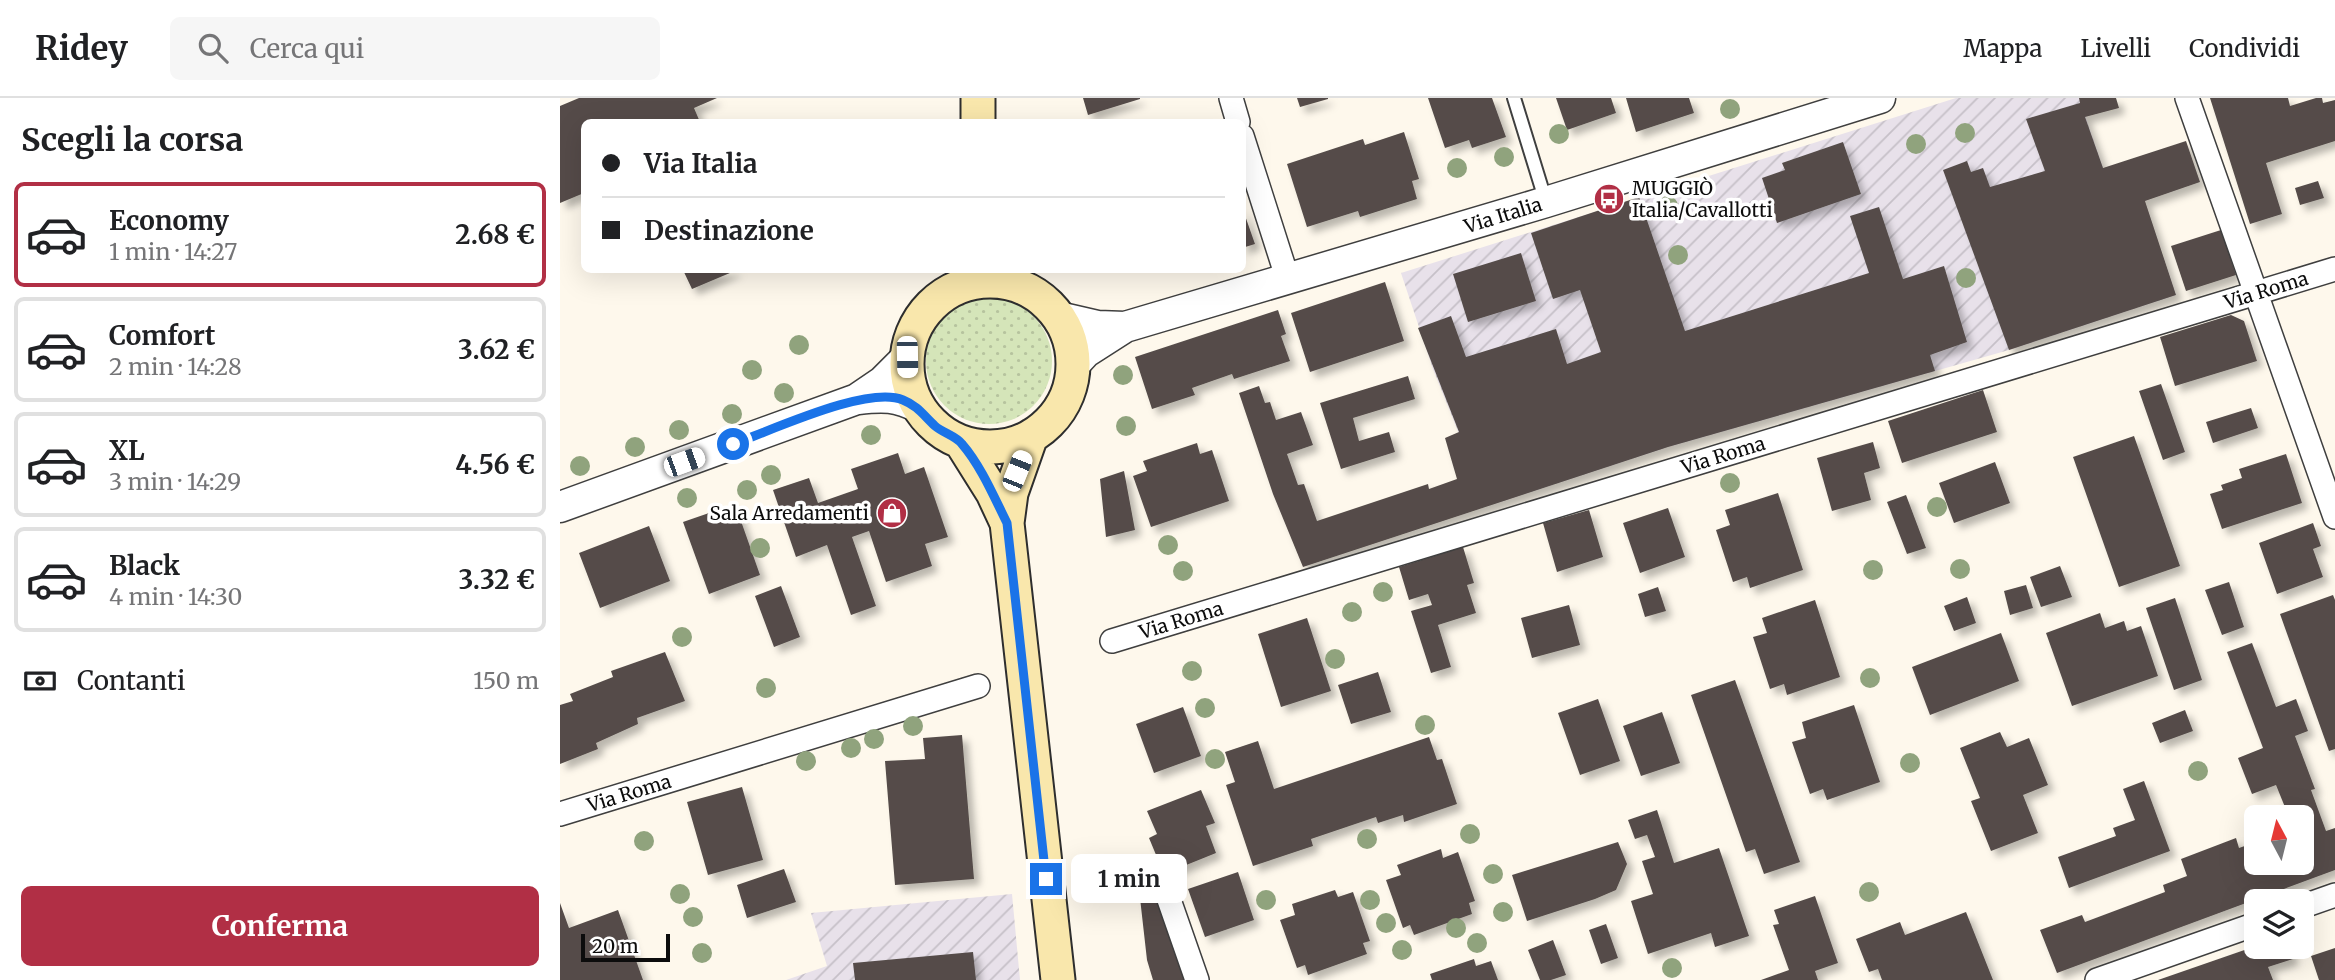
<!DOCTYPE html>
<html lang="it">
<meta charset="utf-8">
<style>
:root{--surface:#fff;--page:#f6f6f6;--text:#202124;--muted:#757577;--line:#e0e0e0;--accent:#b12f45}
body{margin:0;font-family:Merriweather,serif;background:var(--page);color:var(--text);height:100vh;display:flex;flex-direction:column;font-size:26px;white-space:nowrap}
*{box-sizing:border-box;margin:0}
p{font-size:23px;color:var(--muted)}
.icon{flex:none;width:38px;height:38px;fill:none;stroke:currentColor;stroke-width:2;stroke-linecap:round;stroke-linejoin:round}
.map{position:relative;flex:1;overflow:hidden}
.details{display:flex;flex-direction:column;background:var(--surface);width:560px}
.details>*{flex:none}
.hud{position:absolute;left:21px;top:21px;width:665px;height:154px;border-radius:10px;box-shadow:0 7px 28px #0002;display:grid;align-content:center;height:154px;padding:0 21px;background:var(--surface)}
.needle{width:46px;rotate:353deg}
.fabs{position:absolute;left:1684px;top:707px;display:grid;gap:14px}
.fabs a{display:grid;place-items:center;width:70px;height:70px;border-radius:10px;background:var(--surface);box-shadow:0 7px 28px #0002;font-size:35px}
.scale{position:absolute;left:21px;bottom:18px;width:89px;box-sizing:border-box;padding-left:7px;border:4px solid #0c0c0c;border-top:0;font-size:19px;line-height:24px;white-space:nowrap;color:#0c0c0c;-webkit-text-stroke:5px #fff;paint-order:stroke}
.end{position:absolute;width:32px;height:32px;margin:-16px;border:9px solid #1a73e8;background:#fff;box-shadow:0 0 0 4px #fff}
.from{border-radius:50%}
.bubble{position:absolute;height:49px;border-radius:10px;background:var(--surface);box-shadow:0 7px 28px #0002;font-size:23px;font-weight:700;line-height:49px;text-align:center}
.car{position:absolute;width:21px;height:42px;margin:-21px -10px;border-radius:9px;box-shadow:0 0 5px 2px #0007;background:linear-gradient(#fff 24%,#345 0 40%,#fff 0 76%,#345 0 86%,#fff 0)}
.hud b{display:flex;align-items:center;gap:24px;height:66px;font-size:26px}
.hud b+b{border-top:2px solid var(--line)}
.hud i{width:18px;height:18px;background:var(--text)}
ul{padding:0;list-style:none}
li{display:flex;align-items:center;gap:21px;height:105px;margin:0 14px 10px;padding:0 7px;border:4px solid var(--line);border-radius:10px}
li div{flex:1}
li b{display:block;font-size:26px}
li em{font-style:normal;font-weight:700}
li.selected{border-color:var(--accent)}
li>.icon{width:63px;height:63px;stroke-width:1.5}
h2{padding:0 21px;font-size:32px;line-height:84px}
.pay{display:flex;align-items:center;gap:18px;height:77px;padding:0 21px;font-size:26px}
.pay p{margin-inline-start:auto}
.action{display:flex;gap:14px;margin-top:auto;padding:14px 21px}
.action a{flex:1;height:80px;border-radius:10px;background:var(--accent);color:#fff;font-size:28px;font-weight:700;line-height:80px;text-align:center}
header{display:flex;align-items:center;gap:42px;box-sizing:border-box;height:98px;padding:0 35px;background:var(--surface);border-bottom:2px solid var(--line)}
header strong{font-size:33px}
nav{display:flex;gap:38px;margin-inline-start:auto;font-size:24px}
.search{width:490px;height:63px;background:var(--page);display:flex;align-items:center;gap:18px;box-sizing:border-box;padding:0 24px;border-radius:10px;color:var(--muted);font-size:26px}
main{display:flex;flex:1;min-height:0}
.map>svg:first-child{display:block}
.industrial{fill:url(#industrial-furrows)}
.grass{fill:url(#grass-dots)}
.building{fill:#544c49;filter:url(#shadow)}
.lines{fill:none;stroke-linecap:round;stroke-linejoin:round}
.service-casing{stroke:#3f3f3f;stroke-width:16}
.minor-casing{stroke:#3f3f3f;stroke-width:26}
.tertiary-casing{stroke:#3f3f3f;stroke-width:33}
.secondary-casing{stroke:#2e2e2e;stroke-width:37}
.service{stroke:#fff;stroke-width:12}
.minor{stroke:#fff;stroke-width:23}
.tertiary{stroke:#fff;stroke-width:30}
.secondary{stroke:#f9e7ac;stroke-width:33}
.tree{fill:#90a37d}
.route{stroke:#1a73e8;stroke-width:9}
.labels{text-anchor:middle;stroke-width:7;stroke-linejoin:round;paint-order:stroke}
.poi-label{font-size:19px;fill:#0c0c0c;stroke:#fff;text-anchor:start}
.street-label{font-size:19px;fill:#0c0c0c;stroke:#fff}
</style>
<header>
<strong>Ridey</strong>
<div class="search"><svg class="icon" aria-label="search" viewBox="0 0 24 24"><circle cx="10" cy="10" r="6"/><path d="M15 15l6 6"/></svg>Cerca qui</div>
<nav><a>Mappa</a><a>Livelli</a><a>Condividi</a></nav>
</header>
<main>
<section class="details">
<h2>Scegli la corsa</h2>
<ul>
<li class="selected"><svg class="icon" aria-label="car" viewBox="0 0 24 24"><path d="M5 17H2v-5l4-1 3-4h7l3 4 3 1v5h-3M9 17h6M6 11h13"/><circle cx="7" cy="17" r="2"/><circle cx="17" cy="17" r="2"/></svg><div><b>Economy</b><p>1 min · 14:27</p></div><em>2.68 €</em></li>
<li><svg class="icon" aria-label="car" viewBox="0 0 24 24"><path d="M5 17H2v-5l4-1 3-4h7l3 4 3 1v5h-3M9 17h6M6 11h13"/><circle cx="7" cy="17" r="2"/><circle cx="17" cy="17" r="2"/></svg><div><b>Comfort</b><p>2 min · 14:28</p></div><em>3.62 €</em></li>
<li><svg class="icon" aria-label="car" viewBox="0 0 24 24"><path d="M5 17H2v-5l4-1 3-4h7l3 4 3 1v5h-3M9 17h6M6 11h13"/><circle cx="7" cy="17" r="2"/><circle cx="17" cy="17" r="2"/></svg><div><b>XL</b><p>3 min · 14:29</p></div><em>4.56 €</em></li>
<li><svg class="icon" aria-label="car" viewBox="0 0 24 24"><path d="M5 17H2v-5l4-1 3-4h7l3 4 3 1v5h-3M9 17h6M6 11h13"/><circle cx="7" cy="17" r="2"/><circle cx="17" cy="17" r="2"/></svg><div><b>Black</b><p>4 min · 14:30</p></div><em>3.32 €</em></li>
</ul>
<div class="pay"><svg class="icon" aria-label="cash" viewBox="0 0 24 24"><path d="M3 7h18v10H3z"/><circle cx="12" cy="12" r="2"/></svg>Contanti<p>150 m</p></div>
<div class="action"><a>Conferma</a></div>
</section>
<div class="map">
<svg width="1775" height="882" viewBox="0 0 1775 882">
<defs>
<pattern id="industrial-furrows" width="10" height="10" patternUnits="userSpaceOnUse" patternTransform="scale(1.75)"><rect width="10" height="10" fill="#e8e1ea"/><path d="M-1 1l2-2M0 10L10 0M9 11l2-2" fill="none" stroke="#c6c0c8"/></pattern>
<pattern id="grass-dots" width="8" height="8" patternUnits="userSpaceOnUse" patternTransform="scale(1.75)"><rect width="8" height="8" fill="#d5e5b9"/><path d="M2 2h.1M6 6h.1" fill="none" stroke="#b6c39e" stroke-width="1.8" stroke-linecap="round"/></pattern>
<filter id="shadow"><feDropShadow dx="6" dy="6" stdDeviation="3.5" flood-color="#0004"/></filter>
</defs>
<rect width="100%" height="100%" fill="#fef8ec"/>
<path class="industrial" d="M1396 0H1519L1543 70 1577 82 1616 197 1449 252 1108 349 928 408 873 271 841 175Z
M452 796 460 882H226L267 868 251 815Z"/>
<path class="grass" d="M366 263a63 63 0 1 1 126 0a63 63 0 1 1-126 0Z"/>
<path class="building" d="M19 0H157L134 10 140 24H24V95L0 105V8Z
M523 0H580V1L528 17Z
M737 0H768V1L740 9Z
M868 0H932L946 39 912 50 909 42 885 50Z
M996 0H1051L1056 15 1007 32Z
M1066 0H1129L1134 15 1076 34Z
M1519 0H1556L1559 10 1525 19 1543 70 1626 43 1640 84 1585 103 1616 197 1449 252 1383 72 1407 63 1411 74 1423 70 1430 89 1485 73 1466 21 1520 5Z
M1650 0H1728L1730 8 1756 0H1762L1763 5 1775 2V43L1706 65 1722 116 1690 126Z
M844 34 859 81 852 83 857 101 800 119 798 113 747 129 727 66 803 41 805 47Z
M1283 44 1301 96 1217 125 1202 80 1225 72 1222 65Z
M1758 83 1764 100 1740 107 1735 90Z
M1079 99 1125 233 1309 175 1290 118 1319 109 1343 181 1384 168 1407 244 1370 257 1375 273 1108 349 743 469 713 396 679 295 699 288 705 305 710 304 716 322 741 314 753 347 727 356 738 387 744 386 757 423 868 386 869 391 897 381 885 340 899 334 858 230 891 218 906 259 996 231 1007 266 1041 254 1020 192 993 201 971 135Z
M682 109 695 146 682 150Z
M1661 132 1676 177 1626 193 1611 148Z
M961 155 976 203 908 224 893 176Z
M123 172H177L132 191Z
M825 184 844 243 750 274 731 215Z
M718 212 726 236 721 238 730 263 674 281 672 276 632 290 635 297 592 311 575 259Z
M1671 217 1684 223 1697 263 1615 288 1600 239Z
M848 278 855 301 793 320 799 343 829 334 835 354 781 371 760 305Z
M1601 286 1625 354 1603 362 1579 293Z
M1423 292 1437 334 1342 365 1328 323Z
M1691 310 1698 330 1653 345 1646 324Z
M1574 338 1620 468 1559 489 1513 359Z
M1313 344 1320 370 1304 375 1311 402 1272 413 1257 360Z
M637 345 640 356 652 352 669 403 591 429 573 378 587 373 583 363Z
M338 355 345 376 364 369 388 439 365 446 372 468 326 484 309 433 292 439 316 508 291 517 267 447 236 459 213 392 249 380 258 405 298 391 291 371Z
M1726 356 1742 405 1662 431 1650 396 1663 392 1661 387 1682 380 1679 371Z
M1435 364 1450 405 1394 425 1379 385Z
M564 373 575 432 546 439 540 381Z
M1218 395 1243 472 1190 490 1187 479 1173 484 1156 432 1170 427 1165 412Z
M1346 397 1366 450 1347 456 1327 404Z
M175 406 200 477 149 496 123 424Z
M1108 410 1125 459 1080 475 1063 425Z
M1029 412 1043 459 997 474 983 425Z
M1753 425 1761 448 1753 451 1763 479 1717 496 1699 445Z
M89 428 110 483 40 510 19 455Z
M903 449 914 485 907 487 916 515 878 527 891 569 871 575 851 513 872 507 868 496 849 502 839 469Z
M1500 468 1512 499 1481 509 1470 479Z
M1669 484 1684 529 1662 537 1645 492Z
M1466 487 1473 510 1450 517 1444 493Z
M221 488 240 539 214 549 195 498Z
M1098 489 1106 513 1085 519 1078 496Z
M1773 497 1775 502V651L1769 653 1720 516Z
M1407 499 1416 525 1394 533 1384 508Z
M1615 500 1642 582 1614 592 1586 510Z
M1255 502 1280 579 1227 597 1224 586 1210 591 1193 539 1207 535 1202 520Z
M1009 507 1020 547 972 560 961 520Z
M1540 515 1545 530 1564 523 1567 533 1581 528 1598 578 1512 608 1486 535Z
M747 520 771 593 721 609 698 536Z
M1441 535 1459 583 1370 617 1352 569Z
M1692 545 1716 609 1736 601 1748 633 1735 638 1755 691 1751 692 1766 733 1775 730V772L1497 875 1480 832 1522 817 1525 824 1605 794 1603 787 1627 778 1621 761 1676 740 1679 750 1696 744V765H1741V719H1729L1716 687 1692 696 1678 660 1703 650 1667 554Z
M105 554 125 603 77 620 78 626 36 645 38 651 0 666V607L13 603 10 596 53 579 51 573Z
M818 574 831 614 791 626 778 587Z
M1175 582 1240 764 1204 776 1195 751 1186 754 1131 597Z
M1038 601 1060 663 1020 677 998 615Z
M1294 607 1320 684 1267 702 1263 691 1250 696 1232 644 1246 640 1242 624Z
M623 609 641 658 594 675 576 626Z
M1625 612 1633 633 1600 645 1592 625Z
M1102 614 1120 665 1081 678 1063 628Z
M1440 634 1447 649 1469 640 1488 687 1463 697 1478 735 1431 753 1411 703 1420 700 1400 650Z
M402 637 414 781 335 787 325 663 365 661 363 640Z
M869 639 877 662 882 661 897 706 844 724 843 717 818 725 816 719 751 741 753 748 693 768 666 687 675 684 665 654 698 643 714 691Z
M1584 683 1610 753 1509 790 1498 759 1556 738 1553 730 1575 722 1563 691Z
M182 689 203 762 148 777 127 704Z
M641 692 655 725 646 728 656 755 604 776 589 740 597 736 587 713Z
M1097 712 1114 765 1159 750 1189 838 1155 849 1151 835 1088 856 1071 803 1093 796 1082 763 1095 759 1087 737 1075 741 1068 722Z
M1058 744 1067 766 1056 792 1035 801 967 823 952 777Z
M881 751 883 760 898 754 915 803 909 805 912 816 854 837 850 827 843 830 826 782 841 777 837 767Z
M224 771 236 804 187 820 177 787Z
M678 774 694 822 645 839 628 791Z
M775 792 778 799 793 794 810 843 803 845 807 856 748 877 745 867 737 870 720 822 735 817 732 806Z
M597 795 628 882H593L587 862 580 800Z
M1255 798 1278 865 1255 873 1258 882H1201L1229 872 1213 827 1219 826 1214 812Z
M0 805 9 830 58 812 83 882H0Z
M1406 814 1433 882H1322L1318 871 1309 874 1296 841 1340 824 1345 837Z
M1046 826 1058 860 1041 866 1029 832Z
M993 842 1006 877 991 882H980L968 852Z
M1696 848 1728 849 1733 861 1708 869 1713 882H1598Z
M1775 850V882H1759L1751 858Z
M413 854 416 882H295L293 865Z
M914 861 916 868 931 863 938 882H872L870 876Z"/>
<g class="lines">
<g class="service-casing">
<path id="service" d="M954 0 986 104"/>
</g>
<g class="minor-casing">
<path id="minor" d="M671 0 678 24
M1627 0 1775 419
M682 38 728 182
M552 543 1775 171
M0 716 418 588
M607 796 637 882
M1741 809 1775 797
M1537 882 1696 826"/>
</g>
<g class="tertiary-casing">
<path id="tertiary" d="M499 219 538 228 565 229
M513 268 526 254 565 229 986 104 1320 0
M298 301C324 298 336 298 360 310
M0 409 297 301 322 284 347 259"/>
</g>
<g class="secondary-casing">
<path id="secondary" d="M418 0V24
M347 266a83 83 0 1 1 166 0a83 83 0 1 1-166 0Z
M471 338 451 395 447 425 498 882
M401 344 433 395 447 425"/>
</g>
<use href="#service" class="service"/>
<use href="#minor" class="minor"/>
<use href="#tertiary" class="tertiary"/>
<use href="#secondary" class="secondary"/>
</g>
<g class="tree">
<circle cx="1170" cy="11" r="10"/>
<circle cx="1405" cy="35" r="10"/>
<circle cx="999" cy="36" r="10"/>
<circle cx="1356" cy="46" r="10"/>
<circle cx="944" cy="59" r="10"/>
<circle cx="897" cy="70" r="10"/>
<circle cx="1108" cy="108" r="10"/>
<circle cx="1118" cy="157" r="10"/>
<circle cx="1406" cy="180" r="10"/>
<circle cx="239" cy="247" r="10"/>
<circle cx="192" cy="272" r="10"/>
<circle cx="563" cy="277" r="10"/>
<circle cx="224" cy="295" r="10"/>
<circle cx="172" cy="316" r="10"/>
<circle cx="566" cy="328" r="10"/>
<circle cx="119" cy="332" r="10"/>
<circle cx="311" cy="337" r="10"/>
<circle cx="75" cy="349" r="10"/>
<circle cx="20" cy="368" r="10"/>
<circle cx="211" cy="377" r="10"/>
<circle cx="1170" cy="385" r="10"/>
<circle cx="187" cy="392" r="10"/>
<circle cx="127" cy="400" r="10"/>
<circle cx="1377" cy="409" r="10"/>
<circle cx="608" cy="447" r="10"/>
<circle cx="200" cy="450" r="10"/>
<circle cx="1400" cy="471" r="10"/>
<circle cx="1313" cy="472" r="10"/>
<circle cx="623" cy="473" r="10"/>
<circle cx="823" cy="494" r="10"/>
<circle cx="792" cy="514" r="10"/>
<circle cx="122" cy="539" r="10"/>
<circle cx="775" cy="561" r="10"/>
<circle cx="632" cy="573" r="10"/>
<circle cx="1310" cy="580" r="10"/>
<circle cx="206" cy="590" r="10"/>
<circle cx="645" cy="610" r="10"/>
<circle cx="865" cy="627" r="10"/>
<circle cx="353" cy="628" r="10"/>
<circle cx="314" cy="641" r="10"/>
<circle cx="291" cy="650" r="10"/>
<circle cx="655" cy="661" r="10"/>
<circle cx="246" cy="663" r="10"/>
<circle cx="1350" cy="665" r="10"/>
<circle cx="1638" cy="673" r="10"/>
<circle cx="910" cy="736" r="10"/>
<circle cx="807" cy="741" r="10"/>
<circle cx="84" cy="743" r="10"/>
<circle cx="933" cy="776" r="10"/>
<circle cx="1309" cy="794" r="10"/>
<circle cx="120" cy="796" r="10"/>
<circle cx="706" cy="802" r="10"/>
<circle cx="810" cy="802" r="10"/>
<circle cx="943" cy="814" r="10"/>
<circle cx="133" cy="819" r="10"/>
<circle cx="826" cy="825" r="10"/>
<circle cx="896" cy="830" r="10"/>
<circle cx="917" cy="845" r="10"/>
<circle cx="842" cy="852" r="10"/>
<circle cx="142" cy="855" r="10"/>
<circle cx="1112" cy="870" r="10"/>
</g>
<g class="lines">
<path class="route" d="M173 346C211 333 307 287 343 302 358 308 364 318 375 328 383 335 396 338 402 346 421 368 434 399 447 425L486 781"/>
</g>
<defs>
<g id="bus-disc" transform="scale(1.575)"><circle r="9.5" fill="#b12f45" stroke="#fff"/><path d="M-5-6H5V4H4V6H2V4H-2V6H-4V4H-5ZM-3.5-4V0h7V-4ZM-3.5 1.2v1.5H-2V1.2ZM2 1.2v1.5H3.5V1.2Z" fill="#fff"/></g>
<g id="shop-disc" transform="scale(1.575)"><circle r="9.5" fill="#b12f45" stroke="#fff"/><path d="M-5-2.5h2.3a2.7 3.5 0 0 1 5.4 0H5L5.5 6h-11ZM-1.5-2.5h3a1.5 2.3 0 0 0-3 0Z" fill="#fff"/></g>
</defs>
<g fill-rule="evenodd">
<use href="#bus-disc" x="1049" y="101"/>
<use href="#shop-disc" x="332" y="415"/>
</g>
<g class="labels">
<g class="poi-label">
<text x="1072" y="97">MUGGIÒ<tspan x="1072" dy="22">Italia/Cavallotti</tspan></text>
<text x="309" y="422" text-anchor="end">Sala Arredamenti</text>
</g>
<g class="street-label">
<text transform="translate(943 117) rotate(-17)" y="7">Via Italia</text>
<text transform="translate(1706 192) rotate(-17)" y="7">Via Roma</text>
<text transform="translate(1163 357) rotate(-17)" y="7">Via Roma</text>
<text transform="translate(621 522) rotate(-17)" y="7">Via Roma</text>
<text transform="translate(69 695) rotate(-17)" y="7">Via Roma</text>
</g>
</g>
</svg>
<div class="fabs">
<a><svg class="needle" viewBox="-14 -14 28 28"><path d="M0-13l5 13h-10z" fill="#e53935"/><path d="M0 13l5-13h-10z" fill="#757577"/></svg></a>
<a><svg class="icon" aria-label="layers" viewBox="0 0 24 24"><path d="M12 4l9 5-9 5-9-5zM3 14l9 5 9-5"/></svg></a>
</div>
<div class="scale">20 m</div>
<i class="end from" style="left:173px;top:346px"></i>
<i class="end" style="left:486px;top:781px"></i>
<div class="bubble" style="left:511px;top:756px;width:116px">1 min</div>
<i class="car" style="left:347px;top:259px;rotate:179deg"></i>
<i class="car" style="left:124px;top:364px;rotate:70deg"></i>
<i class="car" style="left:457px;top:373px;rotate:22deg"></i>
<div class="hud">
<b><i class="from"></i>Via Italia</b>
<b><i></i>Destinazione</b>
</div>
</div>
</main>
